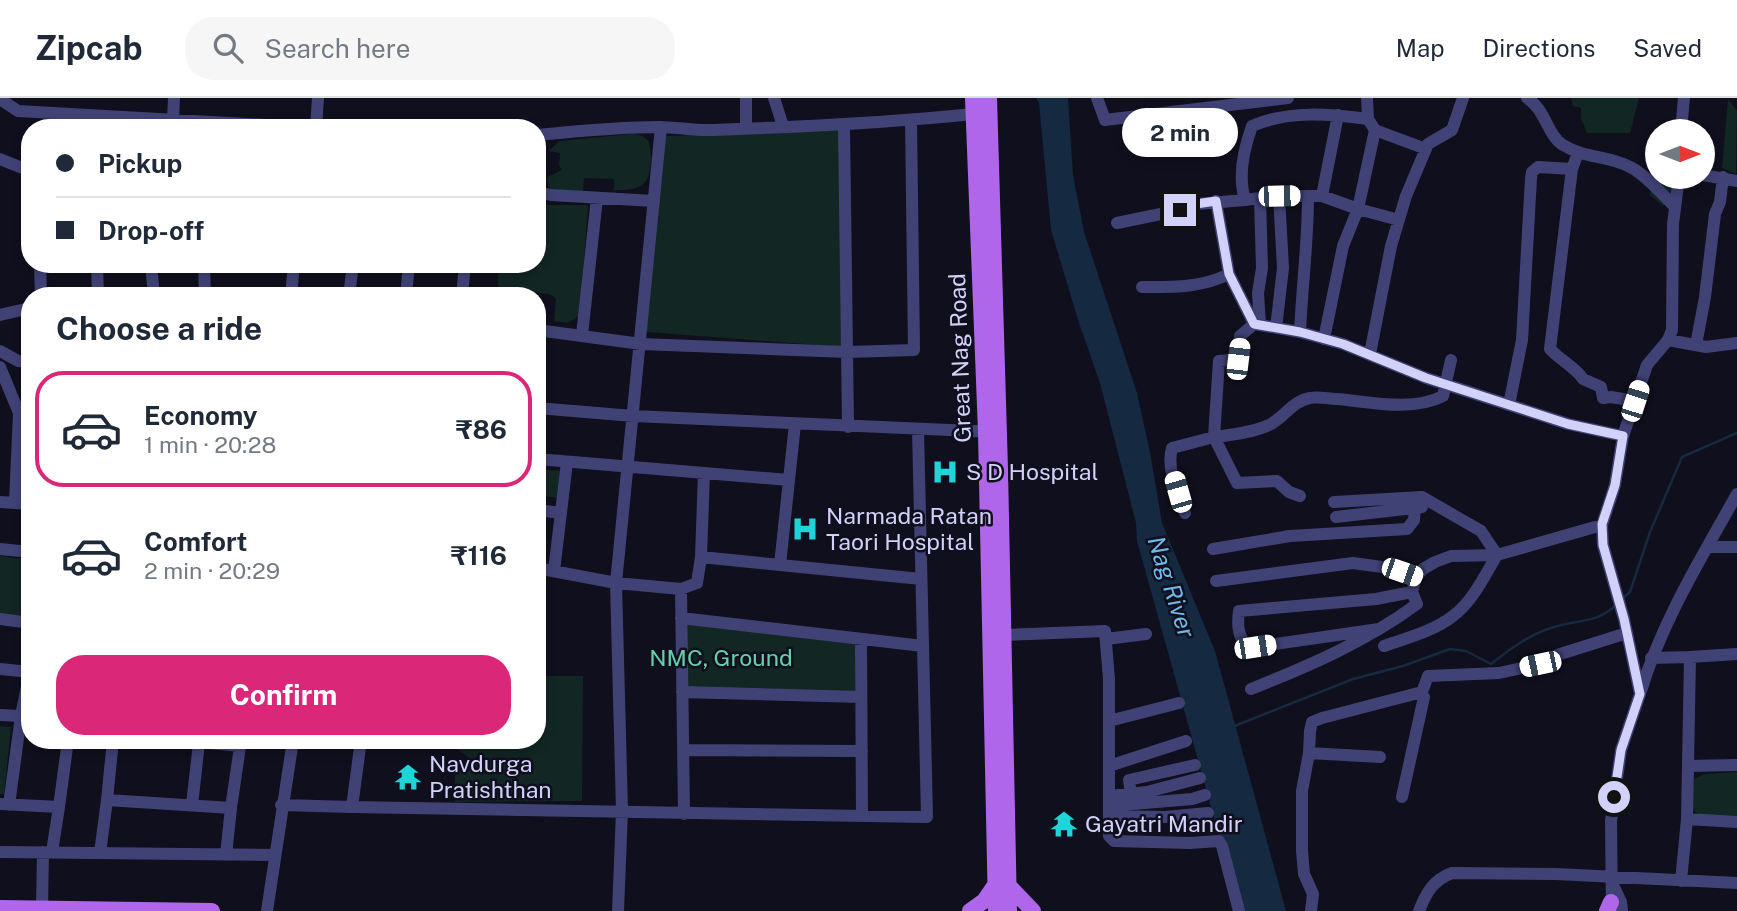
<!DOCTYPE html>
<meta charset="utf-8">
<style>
:root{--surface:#fff;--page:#f6f6f7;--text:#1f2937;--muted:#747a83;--line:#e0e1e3;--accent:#db2777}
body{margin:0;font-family:"Public Sans",sans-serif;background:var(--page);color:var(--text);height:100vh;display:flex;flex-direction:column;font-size:26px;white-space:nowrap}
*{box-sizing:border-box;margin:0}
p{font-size:23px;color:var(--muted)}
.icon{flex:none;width:38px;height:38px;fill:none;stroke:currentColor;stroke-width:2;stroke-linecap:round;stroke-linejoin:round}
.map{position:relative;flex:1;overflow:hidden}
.drawer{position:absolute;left:21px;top:189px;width:525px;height:462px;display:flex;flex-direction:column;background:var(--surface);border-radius:28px;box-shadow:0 4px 10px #0003}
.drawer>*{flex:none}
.guide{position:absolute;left:21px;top:21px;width:525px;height:154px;border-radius:28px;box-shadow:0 4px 10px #0003;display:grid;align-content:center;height:154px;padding:0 35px;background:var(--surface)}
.needle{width:46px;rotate:90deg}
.buttons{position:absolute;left:1645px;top:21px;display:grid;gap:14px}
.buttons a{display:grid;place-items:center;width:70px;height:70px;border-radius:50%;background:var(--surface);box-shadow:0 4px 10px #0003;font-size:35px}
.end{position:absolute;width:32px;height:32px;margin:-16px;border:9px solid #d2d1f9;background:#111;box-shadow:0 0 0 4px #111}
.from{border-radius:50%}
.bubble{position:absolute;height:49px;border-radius:24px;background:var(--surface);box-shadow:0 4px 10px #0003;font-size:23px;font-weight:700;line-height:49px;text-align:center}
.car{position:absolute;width:21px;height:42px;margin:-21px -10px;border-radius:9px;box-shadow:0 0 5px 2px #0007;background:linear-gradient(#fff 24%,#345 0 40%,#fff 0 76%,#345 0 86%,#fff 0)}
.guide b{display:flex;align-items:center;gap:24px;height:66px;font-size:26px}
.guide b+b{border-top:2px solid var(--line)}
.guide i{width:18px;height:18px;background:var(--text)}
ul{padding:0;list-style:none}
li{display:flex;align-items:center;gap:21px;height:116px;margin:0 14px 10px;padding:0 21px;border:4px solid transparent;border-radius:28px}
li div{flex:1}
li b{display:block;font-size:26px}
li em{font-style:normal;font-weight:700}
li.selected{border-color:var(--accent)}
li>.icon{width:63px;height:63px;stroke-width:1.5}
h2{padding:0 35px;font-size:32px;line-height:84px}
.button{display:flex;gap:14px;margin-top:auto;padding:14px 35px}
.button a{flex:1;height:80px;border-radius:28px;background:var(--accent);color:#fff;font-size:28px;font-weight:700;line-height:80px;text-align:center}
header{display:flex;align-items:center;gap:42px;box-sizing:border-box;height:98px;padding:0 35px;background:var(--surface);border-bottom:2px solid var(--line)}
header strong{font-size:33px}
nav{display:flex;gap:38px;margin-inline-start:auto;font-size:24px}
.search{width:490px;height:63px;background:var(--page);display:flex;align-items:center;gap:18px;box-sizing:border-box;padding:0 24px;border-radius:28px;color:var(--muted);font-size:26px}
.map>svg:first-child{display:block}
.green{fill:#122624}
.water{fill:#152940}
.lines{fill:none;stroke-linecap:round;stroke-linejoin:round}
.stream{stroke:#152940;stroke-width:2.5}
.minor{stroke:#404276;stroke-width:12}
.major{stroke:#af66ea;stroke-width:16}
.route{stroke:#d2d1f9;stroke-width:9}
.labels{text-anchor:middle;stroke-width:5;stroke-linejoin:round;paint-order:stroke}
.street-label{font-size:23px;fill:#d2d1f9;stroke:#100f1d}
.poi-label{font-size:23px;fill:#d2d1f9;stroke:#100f1d;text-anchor:start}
.park-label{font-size:23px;fill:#67ceac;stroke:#100f1d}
.water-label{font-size:24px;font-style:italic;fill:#6dbaeb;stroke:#100f1d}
</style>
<header>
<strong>Zipcab</strong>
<div class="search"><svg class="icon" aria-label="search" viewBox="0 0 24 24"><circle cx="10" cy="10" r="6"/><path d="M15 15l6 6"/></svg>Search here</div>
<nav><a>Map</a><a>Directions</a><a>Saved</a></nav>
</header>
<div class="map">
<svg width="1737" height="813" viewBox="0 0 1737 813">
<rect width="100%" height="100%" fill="#100f1d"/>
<path class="green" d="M1571 0H1639L1630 35H1587L1581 20V10L1573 8Z
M1728 1 1737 13 1736 76 1722 70Z
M842 28 844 249 646 234 664 38 734 36Z
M632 36C639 37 644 37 648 43 653 52 652 81 642 87 634 92 623 92 614 92V81L584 80 583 94 549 91 547 79 562 72 559 67 560 55 549 53 559 43Z
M1666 79 1674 80 1671 100 1663 108 1650 97 1652 84Z
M537 107H588L580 217 568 225 554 223 556 200 549 196 498 191V166H537Z
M537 371 561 373 558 400 537 397Z
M0 458 30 462V507L27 520 0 516Z
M686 526 856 544 855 593 687 590Z
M537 578H583L582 703 455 704V677L468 659 456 650V642H537Z
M0 628 11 629 4 696H0Z
M1737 674V719L1699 717C1689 711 1690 692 1694 681L1705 676Z"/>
<path class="water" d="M1036 0H1068L1073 77 1084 134 1137 295 1150 354 1162 425 1215 553 1286 813H1240L1137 443 1136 425 1100 285 1079 225 1051 132 1039 5Z"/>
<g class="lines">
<path class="stream" d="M1623 500 1630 494 1650 434 1682 359 1737 335
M1232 629 1353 581 1403 568 1450 551 1466 553 1491 566C1510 551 1530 536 1554 529 1578 521 1596 526 1616 507"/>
<path class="minor" d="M746 0V30
M774 0 783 28
M1097 0 1105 22 1288 0
M1367 0 1368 21
M1527 0C1546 12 1547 37 1563 47 1586 61 1608 57 1630 69 1645 76 1663 97 1675 109
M0 1 18 13 320 30
M173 23 174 0
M844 26 848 329
M316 30 318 0
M1681 33 1684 0
M537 37C578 33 618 29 659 29 677 29 695 33 713 32 799 29 887 25 973 16
M1578 55 1572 71 1550 251C1559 261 1577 271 1583 281L1601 289 1603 300 1611 299 1635 303
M0 61 30 73
M1703 77 1737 83
M537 94 551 97 654 103
M1279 98H1322L1358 111 1399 122
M1322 98 1338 17
M1260 100 1279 98 1283 170 1276 230
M1216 103 1229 176 1254 226 1300 234 1343 246 1426 280 1568 326 1623 338
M1117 125 1180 112 1196 106 1245 102
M40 166 41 198
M97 166 98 198
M151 166 154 198
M204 166 205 198
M1142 189C1173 189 1201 190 1229 176
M154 196 191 198
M291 198 294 166
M349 198 353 166
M406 198 409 166
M462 198 465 166
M0 217 30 210
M1260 227 1258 195 1262 170 1260 100 1245 102C1238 79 1244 50 1252 28 1289 12 1329 16 1368 21L1375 32 1426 51
M537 232 641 246 847 254 914 252 911 22
M1300 234C1302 189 1308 144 1308 98
M582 237 597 100
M1324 241 1343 148 1358 111 1375 32
M1668 242 1706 249 1737 245
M1696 247 1705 199 1715 116 1720 104 1723 79
M0 253 18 263 30 264
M1370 256 1391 148 1406 98 1428 46 1452 32 1463 0
M0 269 19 315 15 405
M1509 307 1522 242 1531 80 1532 74 1538 69 1572 71
M537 310 633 318 995 334
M537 361 789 382 780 467 921 481
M789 382 795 326
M1300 398 1289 394 1277 383 1237 385 1214 339C1231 337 1256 334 1271 326 1286 317 1293 303 1310 300 1319 298 1328 301 1337 301 1370 304 1412 314 1443 298L1451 262
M0 404 30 406
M1334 404 1422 399 1481 433 1497 457C1485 477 1473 503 1453 518 1434 533 1407 540 1384 548
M537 412 561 415
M1185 415C1178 395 1166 371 1172 350L1214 339 1219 263 1238 261 1240 238 1254 226
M1336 419 1422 409
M1708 449H1737
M0 451 30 454
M1213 451 1290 438 1407 431 1414 422 1415 410
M701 459 704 375
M537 470 616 485 681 491 684 716
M554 473 567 364
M1216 483 1353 465 1389 470 1416 479 1423 471 1435 464 1451 458 1497 457 1602 427
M681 491 697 485 701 459 780 467
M681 520 923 548
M0 521 30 525
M1379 531 1247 550C1238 537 1237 528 1239 513L1376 501 1412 494 1416 479
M1003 537 1105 533 1109 581V738L1114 743 1190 745 1219 743 1222 748 1239 813
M861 541 862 718
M1106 541 1146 536
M1737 556 1690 559 1687 721 1737 724
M1651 560 1690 559
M0 571 30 574
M1251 591C1309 568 1367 543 1417 506L1412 494
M1641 593C1662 523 1702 459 1737 396
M682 594 861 599
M0 617 21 618
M1109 623 1179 605
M113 642 107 702 231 710 241 642
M178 642 240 648
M683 652 862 653
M1309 655 1310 633 1312 624 1322 620 1422 594 1428 578 1499 575 1540 566 1557 557 1627 535
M1109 668 1186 643
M1688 668 1737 667
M1131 696 1129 682 1195 667
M1109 698 1147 694 1200 680
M1402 699 1424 599
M0 706 59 709 68 642
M9 707 21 618 30 573
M192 707 199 645
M281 707 352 709 361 642
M1109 708 1192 701 1205 697
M352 709 927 719 918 332
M1109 718 1165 719 1208 715
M0 754 275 757
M52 754 59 709
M100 755 107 702
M226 757 231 710
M1681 783 1687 721
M1613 787 1621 804 1622 813
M42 811 43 754
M267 813 293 642
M618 813 622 713 616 485 661 29
M1311 813 1313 796 1304 776 1302 753V693L1309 655 1380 659
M1419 813C1426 795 1433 782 1452 775L1556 776 1737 785
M1612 813 1611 723 1621 652 1640 596 1624 521 1603 447 1602 427 1615 387 1623 338 1647 267 1668 242 1672 232 1673 126 1679 79"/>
<path class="major" d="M973 0 986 334 996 813
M989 0 1000 371 1009 813
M1009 788 1033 813
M0 810 212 813
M970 813 984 803 995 787
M1607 813 1611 804"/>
</g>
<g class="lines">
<path class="route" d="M1180 112 1196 106 1216 103 1229 176 1254 226 1300 234 1343 246 1426 280 1568 326 1623 338 1615 387 1602 426 1603 447 1624 521 1640 596 1621 652 1614 699"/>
</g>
<defs>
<g id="hospital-bare" transform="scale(2.1)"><path d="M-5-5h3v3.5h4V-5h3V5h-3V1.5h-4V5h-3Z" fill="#1ed4d8" stroke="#100f1d" stroke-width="2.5" paint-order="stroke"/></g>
<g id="temple-bare" transform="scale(2.1)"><path d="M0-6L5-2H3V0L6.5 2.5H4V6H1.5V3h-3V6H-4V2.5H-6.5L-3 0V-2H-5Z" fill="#1ed4d8" stroke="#100f1d" stroke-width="2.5" paint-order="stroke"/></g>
</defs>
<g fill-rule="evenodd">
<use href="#hospital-bare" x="945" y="374"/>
<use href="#hospital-bare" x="805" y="431"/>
<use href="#temple-bare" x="408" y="679"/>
<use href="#temple-bare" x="1064" y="726"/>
</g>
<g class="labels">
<g class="street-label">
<text transform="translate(960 260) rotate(-92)" y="8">Great Nag Road</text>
</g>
<g class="poi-label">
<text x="966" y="382">S D Hospital</text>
<text x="826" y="426">Narmada Ratan<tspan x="826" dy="26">Taori Hospital</tspan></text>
<text x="429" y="674">Navdurga<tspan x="429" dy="26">Pratishthan</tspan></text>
<text x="1085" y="734">Gayatri Mandir</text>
</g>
<g class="park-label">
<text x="721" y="568">NMC, Ground</text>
</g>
<g class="water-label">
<text transform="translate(1171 489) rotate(72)" y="8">Nag River</text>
</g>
</g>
</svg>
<div class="buttons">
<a><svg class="needle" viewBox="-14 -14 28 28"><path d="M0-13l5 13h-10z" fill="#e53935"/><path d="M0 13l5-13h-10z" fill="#747a83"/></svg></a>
</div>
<i class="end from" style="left:1614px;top:699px"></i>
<i class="end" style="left:1180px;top:112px"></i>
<div class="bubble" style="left:1122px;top:10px;width:116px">2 min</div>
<i class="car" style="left:1279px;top:98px;rotate:89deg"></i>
<i class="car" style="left:1238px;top:261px;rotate:7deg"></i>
<i class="car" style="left:1635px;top:303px;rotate:18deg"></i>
<i class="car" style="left:1178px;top:394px;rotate:344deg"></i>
<i class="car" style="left:1402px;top:474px;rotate:109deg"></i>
<i class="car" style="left:1255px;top:549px;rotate:81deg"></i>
<i class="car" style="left:1540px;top:566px;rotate:258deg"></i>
<div class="guide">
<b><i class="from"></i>Pickup</b>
<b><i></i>Drop-off</b>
</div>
<section class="drawer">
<h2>Choose a ride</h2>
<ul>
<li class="selected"><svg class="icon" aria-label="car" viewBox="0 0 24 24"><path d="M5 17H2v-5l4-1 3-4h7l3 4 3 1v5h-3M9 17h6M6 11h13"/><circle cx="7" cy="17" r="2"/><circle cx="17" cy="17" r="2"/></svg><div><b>Economy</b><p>1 min · 20:28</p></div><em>₹86</em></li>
<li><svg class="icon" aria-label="car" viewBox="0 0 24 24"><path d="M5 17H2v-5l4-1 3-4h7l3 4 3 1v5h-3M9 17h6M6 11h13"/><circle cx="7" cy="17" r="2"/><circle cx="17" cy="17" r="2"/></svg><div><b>Comfort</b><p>2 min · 20:29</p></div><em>₹116</em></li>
</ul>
<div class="button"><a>Confirm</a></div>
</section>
</div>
